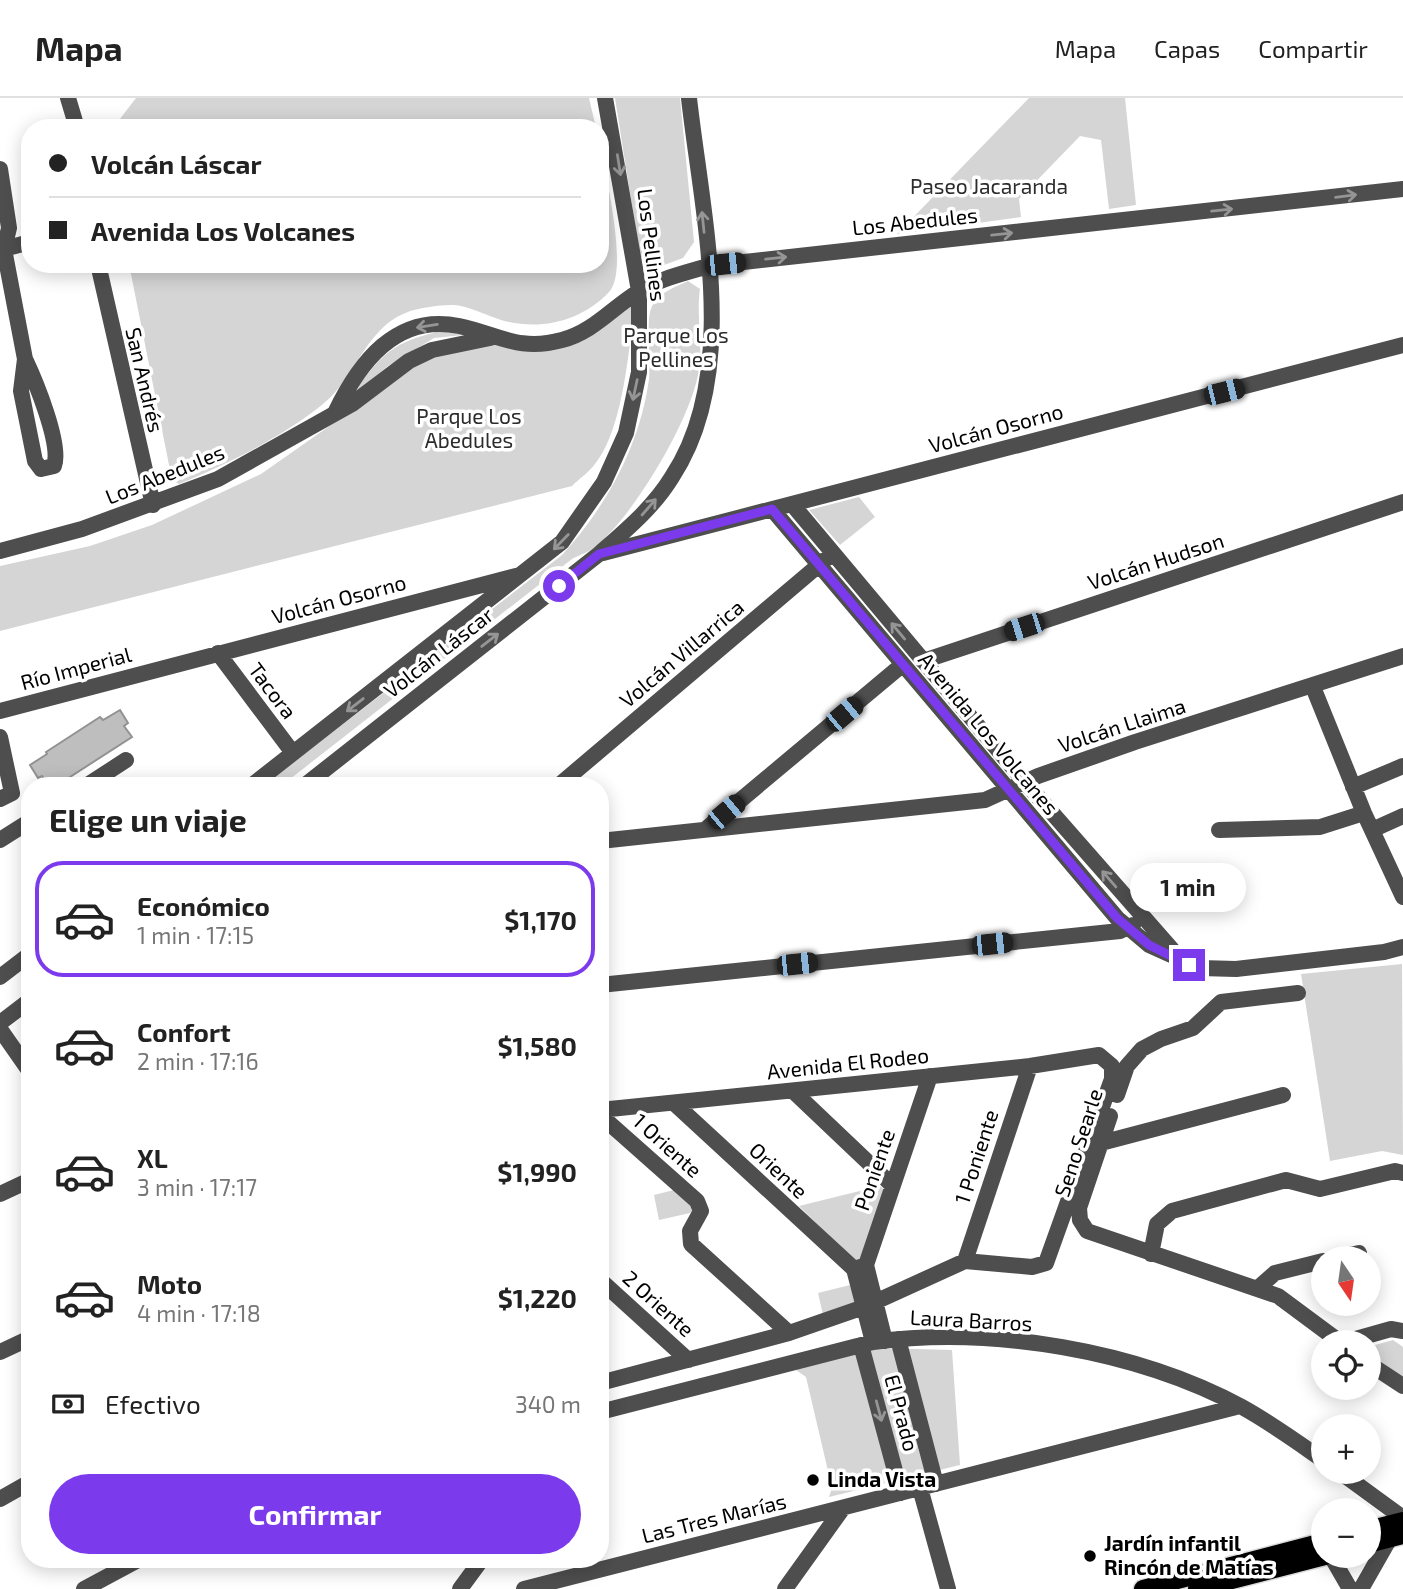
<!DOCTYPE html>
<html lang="es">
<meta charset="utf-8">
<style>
:root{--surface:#fff;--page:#f6f6f6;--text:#222;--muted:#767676;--line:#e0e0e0;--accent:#7c3aed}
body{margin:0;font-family:"Exo 2",sans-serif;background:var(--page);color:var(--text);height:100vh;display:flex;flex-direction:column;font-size:26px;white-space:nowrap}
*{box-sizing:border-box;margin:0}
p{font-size:23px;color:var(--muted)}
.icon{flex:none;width:38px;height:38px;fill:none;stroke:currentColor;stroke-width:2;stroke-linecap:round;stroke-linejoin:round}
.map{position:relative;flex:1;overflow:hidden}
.panel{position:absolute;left:21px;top:679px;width:588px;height:791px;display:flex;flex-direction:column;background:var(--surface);border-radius:28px;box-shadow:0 4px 18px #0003}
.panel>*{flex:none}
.guide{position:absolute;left:21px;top:21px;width:588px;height:154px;border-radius:28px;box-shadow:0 4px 18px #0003;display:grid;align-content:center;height:154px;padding:0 28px;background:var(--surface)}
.needle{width:46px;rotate:167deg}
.fabs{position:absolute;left:1311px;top:1148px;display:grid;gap:14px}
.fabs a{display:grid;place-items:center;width:70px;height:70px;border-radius:50%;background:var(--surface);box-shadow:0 4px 18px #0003;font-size:35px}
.end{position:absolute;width:32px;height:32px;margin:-16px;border:9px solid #7c3aed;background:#fff;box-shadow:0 0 0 4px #fff}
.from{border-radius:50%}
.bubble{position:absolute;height:49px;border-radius:24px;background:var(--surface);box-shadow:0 4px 18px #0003;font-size:23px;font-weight:700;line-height:49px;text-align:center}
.car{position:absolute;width:21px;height:42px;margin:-21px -10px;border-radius:9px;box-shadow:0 0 5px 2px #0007;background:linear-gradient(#222 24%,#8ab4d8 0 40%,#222 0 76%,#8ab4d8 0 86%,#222 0)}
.guide b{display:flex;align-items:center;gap:24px;height:66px;font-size:26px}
.guide b+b{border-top:2px solid var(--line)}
.guide i{width:18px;height:18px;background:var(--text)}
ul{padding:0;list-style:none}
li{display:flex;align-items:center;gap:21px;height:116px;margin:0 14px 10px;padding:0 14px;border:4px solid transparent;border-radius:28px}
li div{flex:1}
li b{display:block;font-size:26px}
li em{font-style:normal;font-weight:700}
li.selected{border-color:var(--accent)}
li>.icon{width:63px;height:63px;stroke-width:1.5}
h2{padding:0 28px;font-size:32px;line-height:84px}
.pay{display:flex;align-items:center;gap:18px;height:77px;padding:0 28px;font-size:26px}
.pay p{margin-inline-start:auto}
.button{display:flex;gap:14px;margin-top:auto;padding:14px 28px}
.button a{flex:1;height:80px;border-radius:42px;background:var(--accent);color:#fff;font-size:28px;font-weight:700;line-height:80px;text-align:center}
header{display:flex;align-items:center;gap:42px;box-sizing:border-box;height:98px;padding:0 35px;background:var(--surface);border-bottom:2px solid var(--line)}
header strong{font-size:33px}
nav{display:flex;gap:38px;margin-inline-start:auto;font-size:24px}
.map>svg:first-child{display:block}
.green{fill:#d5d5d5}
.building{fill:#bebebe;stroke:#929292;stroke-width:2}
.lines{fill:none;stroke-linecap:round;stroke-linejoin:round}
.major-casing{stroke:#dbdbdb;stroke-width:21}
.minor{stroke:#4e4e4e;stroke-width:16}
.major{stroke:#000;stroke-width:18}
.oneway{stroke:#959595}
.route{stroke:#7c3aed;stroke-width:9}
.poi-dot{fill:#000;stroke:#fff;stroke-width:2.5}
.labels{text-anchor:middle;stroke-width:7;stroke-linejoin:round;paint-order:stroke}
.park-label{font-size:21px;fill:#2c2c2c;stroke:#fff}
.street-label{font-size:21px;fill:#000;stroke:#fff}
.poi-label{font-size:21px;font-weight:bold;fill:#000;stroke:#fff;text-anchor:start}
</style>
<header>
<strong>Mapa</strong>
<nav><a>Mapa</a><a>Capas</a><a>Compartir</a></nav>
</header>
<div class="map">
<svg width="1403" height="1491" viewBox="0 0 1403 1491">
<rect width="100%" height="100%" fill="#fff"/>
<path class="green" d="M136 0H589L596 30H113Z
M615 0H680L694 144 683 160 656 170 640 158Z
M1029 0H1125L1136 107 1109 111 1101 42 1080 38 1019 101 1021 119 897 136Z
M600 49C606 78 629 174 609 194 581 224 539 233 501 222 488 218 475 211 461 208 449 205 426 209 414 212 366 225 358 278 323 306 284 338 226 367 179 386L172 382 129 166H600Z
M688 183 700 191C696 218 703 244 699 271 693 319 633 419 595 449 589 454 579 457 572 461L281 688H263L562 457C607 408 640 347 649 281 651 263 646 223 651 211 656 195 674 190 688 183Z
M634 205C630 248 623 332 595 366 589 374 579 381 572 388L0 533V468L90 448 152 427 261 376 425 261 491 246 524 252Z
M445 232 463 237 434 240 388 268 351 299C382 255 392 244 445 232Z
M859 399 875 419 840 447 809 412Z
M1402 866 1403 1057 1382 1053 1330 1063 1301 876Z
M880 1088 885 1092 860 1164H855L799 1108Z
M674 1092 695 1111 690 1115 659 1122 654 1097Z
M850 1187 857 1207 823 1217 818 1195Z
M1393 1242 1403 1249V1281L1369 1254 1368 1249Z
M880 1250 952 1252 960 1367 829 1399 832 1390 806 1279 796 1272 819 1263Z"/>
<path class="building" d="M120 612 128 625 124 628 132 639 56 688H49L42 678 38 680 30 667 47 656 46 654 100 619 103 622Z"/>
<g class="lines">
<g class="major-casing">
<path id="major" d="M1368 1432 1403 1423
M1368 1446 1403 1437
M1143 1491 1323 1444
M1197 1491 1325 1458"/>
</g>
<path class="minor" d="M68 0 77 30
M0 71 9 130 4 151 25 261 21 293 35 363 41 371 54 368C62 347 35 282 25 261
M0 145 4 151 30 144
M98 166 153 407
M335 315C359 265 396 215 459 228 498 236 518 254 562 242 593 234 612 210 638 194 658 181 685 175 708 168L1403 91
M792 406 1025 684 1176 856
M772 411 1117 820 1149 847 1200 870 1236 871 1384 854 1403 849
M0 453 82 431 218 381 352 306 409 263 432 252 490 240
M603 455 1403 247
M218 555 293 655
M923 563 1403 404
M1313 589 1364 715 1403 799
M0 613 520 477
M0 639 12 695 0 701
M86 688 126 662
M251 688 562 444 604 384 626 335 639 274V193L605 0
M304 688 599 456C626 432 653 410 672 379 741 275 702 117 689 0
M558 688 826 461
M1353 689 1403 668
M706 731 902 567
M1219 732 1320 729 1364 715
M1372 732 1403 718
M0 742 30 723
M600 743 985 702 1038 678 1135 644 1403 558
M0 879 30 856
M600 887 1120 833 1133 827
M0 925 30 902
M0 931 30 974
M793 993 892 1087
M1117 997 1127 968 1142 951 1161 941 1193 930 1221 904 1298 895
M674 1005 854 1171
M600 1012 1030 968 1099 957 1112 968V981L1046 1165 1032 1169 965 1163 864 1209 789 1235 600 1285
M600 1017 697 1103 701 1113 690 1133 691 1146 789 1235
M1110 1018 1079 1110 1080 1122 1087 1133 1278 1198 1340 1244
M1101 1045 1283 997
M0 1096 30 1082
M600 1134V1143
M1151 1156 1157 1126 1172 1113 1286 1082 1320 1091 1395 1073 1403 1075
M1335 1160 1359 1155
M965 1163 1030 968
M866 1167 885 1243
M854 1171 866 1167 930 978
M854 1171 873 1244
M600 1182 688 1262
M1258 1190 1275 1175 1323 1163
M898 1241 936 1386
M1345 1244 1391 1231 1403 1233
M861 1247 901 1395
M0 1254 30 1240
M1368 1265 1403 1288
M600 1314 873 1244C992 1228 1136 1252 1242 1309 1271 1325 1297 1344 1323 1362
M1340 1374 1403 1420
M920 1390 948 1491
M0 1401 30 1384
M1331 1458 1350 1491
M84 1491 140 1461
M460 1491 482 1461
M524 1491 1240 1308
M785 1491 843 1410
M1361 1491 1390 1440"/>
<use href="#major" class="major"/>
</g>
<defs><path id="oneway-shaft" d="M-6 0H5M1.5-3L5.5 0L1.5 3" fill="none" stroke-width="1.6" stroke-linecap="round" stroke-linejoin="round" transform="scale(1.75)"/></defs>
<g class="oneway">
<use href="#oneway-shaft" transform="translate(619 67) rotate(81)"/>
<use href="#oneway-shaft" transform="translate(1346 98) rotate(-7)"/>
<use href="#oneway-shaft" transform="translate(1222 112) rotate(-6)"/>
<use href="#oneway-shaft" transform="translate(703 124) rotate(-96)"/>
<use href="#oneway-shaft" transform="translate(1002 136) rotate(-6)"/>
<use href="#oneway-shaft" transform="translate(776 160) rotate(-6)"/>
<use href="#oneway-shaft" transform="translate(427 228) rotate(171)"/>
<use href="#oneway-shaft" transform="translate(635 292) rotate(102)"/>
<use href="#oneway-shaft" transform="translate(649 409) rotate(-49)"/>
<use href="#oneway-shaft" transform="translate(561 444) rotate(134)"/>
<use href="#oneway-shaft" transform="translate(898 533) rotate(-130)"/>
<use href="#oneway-shaft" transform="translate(490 542) rotate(-38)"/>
<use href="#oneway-shaft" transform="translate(355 607) rotate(142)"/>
<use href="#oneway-shaft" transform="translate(1109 781) rotate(-131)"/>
<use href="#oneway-shaft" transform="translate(879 1313) rotate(75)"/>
</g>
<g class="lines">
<path class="route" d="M559 488 599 456 772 411 1117 820 1149 847 1189 867"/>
</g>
<g class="poi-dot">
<circle cx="813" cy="1382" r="7"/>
<circle cx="1090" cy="1458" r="7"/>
</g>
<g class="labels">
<g class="park-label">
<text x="989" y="96">Paseo Jacaranda</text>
<text x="676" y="245">Parque Los<tspan x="676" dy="24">Pellines</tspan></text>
<text x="469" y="326">Parque Los<tspan x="469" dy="24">Abedules</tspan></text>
</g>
<g class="street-label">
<text transform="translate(915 124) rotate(-6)" y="7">Los Abedules</text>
<text transform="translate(651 147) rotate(83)" y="7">Los Pellines</text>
<text transform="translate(144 282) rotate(77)" y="7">San Andrés</text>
<text transform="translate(996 331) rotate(-15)" y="7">Volcán Osorno</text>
<text transform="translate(165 377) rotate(-22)" y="7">Los Abedules</text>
<text transform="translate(1156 464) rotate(-18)" y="7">Volcán Hudson</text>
<text transform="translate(339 502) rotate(-15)" y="7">Volcán Osorno</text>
<text transform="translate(439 555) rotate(-38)" y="7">Volcán Láscar</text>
<text transform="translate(682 556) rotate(-40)" y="7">Volcán Villarrica</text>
<text transform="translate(76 571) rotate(-15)" y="7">Río Imperial</text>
<text transform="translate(272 593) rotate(53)" y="7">Tacora</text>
<text transform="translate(1122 628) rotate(-18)" y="7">Volcán Llaima</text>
<text transform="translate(988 636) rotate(50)" y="7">Avenida Los Volcanes</text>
<text transform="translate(848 966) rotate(-6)" y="7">Avenida El Rodeo</text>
<text transform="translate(1079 1045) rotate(-72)" y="7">Seno Searle</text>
<text transform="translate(667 1048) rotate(42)" y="7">1 Oriente</text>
<text transform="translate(977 1059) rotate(-72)" y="7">1 Poniente</text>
<text transform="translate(875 1072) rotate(-71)" y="7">Poniente</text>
<text transform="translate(778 1073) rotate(43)" y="7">Oriente</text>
<text transform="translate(658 1206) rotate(42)" y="7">2 Oriente</text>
<text transform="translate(971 1223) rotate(3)" y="7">Laura Barros</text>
<text transform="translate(901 1315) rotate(75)" y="7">El Prado</text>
<text transform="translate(714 1421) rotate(-14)" y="7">Las Tres Marías</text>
</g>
<g class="poi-label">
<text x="827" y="1389">Linda Vista</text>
<text x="1104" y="1453">Jardín infantil<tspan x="1104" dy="24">Rincón de Matías</tspan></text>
</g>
</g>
</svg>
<div class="fabs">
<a><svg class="needle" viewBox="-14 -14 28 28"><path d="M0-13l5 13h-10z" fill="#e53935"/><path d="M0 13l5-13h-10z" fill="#767676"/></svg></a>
<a><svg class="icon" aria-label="locate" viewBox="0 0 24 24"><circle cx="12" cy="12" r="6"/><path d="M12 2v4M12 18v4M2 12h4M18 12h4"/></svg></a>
<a>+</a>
<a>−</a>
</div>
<i class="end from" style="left:559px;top:488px"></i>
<i class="end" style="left:1189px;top:867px"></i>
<div class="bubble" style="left:1130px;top:765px;width:116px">1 min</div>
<i class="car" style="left:725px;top:166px;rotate:84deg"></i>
<i class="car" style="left:1224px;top:294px;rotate:76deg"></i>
<i class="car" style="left:1024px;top:529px;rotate:252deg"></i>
<i class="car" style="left:844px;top:616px;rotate:50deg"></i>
<i class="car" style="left:726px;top:714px;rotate:50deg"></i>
<i class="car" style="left:992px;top:846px;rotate:84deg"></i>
<i class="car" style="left:797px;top:866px;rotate:84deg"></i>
<div class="guide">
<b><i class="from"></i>Volcán Láscar</b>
<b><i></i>Avenida Los Volcanes</b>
</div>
<section class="panel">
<h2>Elige un viaje</h2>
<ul>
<li class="selected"><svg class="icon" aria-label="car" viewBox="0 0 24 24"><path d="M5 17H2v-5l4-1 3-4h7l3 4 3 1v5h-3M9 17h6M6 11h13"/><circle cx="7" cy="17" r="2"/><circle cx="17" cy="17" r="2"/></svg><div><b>Económico</b><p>1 min · 17:15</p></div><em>$1,170</em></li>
<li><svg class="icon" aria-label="car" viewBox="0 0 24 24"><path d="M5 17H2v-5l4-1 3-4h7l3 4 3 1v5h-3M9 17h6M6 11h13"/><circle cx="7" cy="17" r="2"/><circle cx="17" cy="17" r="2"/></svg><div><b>Confort</b><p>2 min · 17:16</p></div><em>$1,580</em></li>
<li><svg class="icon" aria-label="car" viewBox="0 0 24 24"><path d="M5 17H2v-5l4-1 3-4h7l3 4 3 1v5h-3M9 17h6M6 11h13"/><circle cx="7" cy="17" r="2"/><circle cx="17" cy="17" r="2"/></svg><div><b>XL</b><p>3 min · 17:17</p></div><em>$1,990</em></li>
<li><svg class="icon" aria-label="car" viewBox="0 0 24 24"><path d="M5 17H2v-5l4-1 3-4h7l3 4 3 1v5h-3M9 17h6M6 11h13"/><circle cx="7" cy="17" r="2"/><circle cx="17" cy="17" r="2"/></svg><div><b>Moto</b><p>4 min · 17:18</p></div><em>$1,220</em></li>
</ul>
<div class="pay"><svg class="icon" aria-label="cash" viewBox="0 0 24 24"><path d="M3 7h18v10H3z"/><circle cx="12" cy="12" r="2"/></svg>Efectivo<p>340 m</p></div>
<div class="button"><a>Confirmar</a></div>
</section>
</div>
